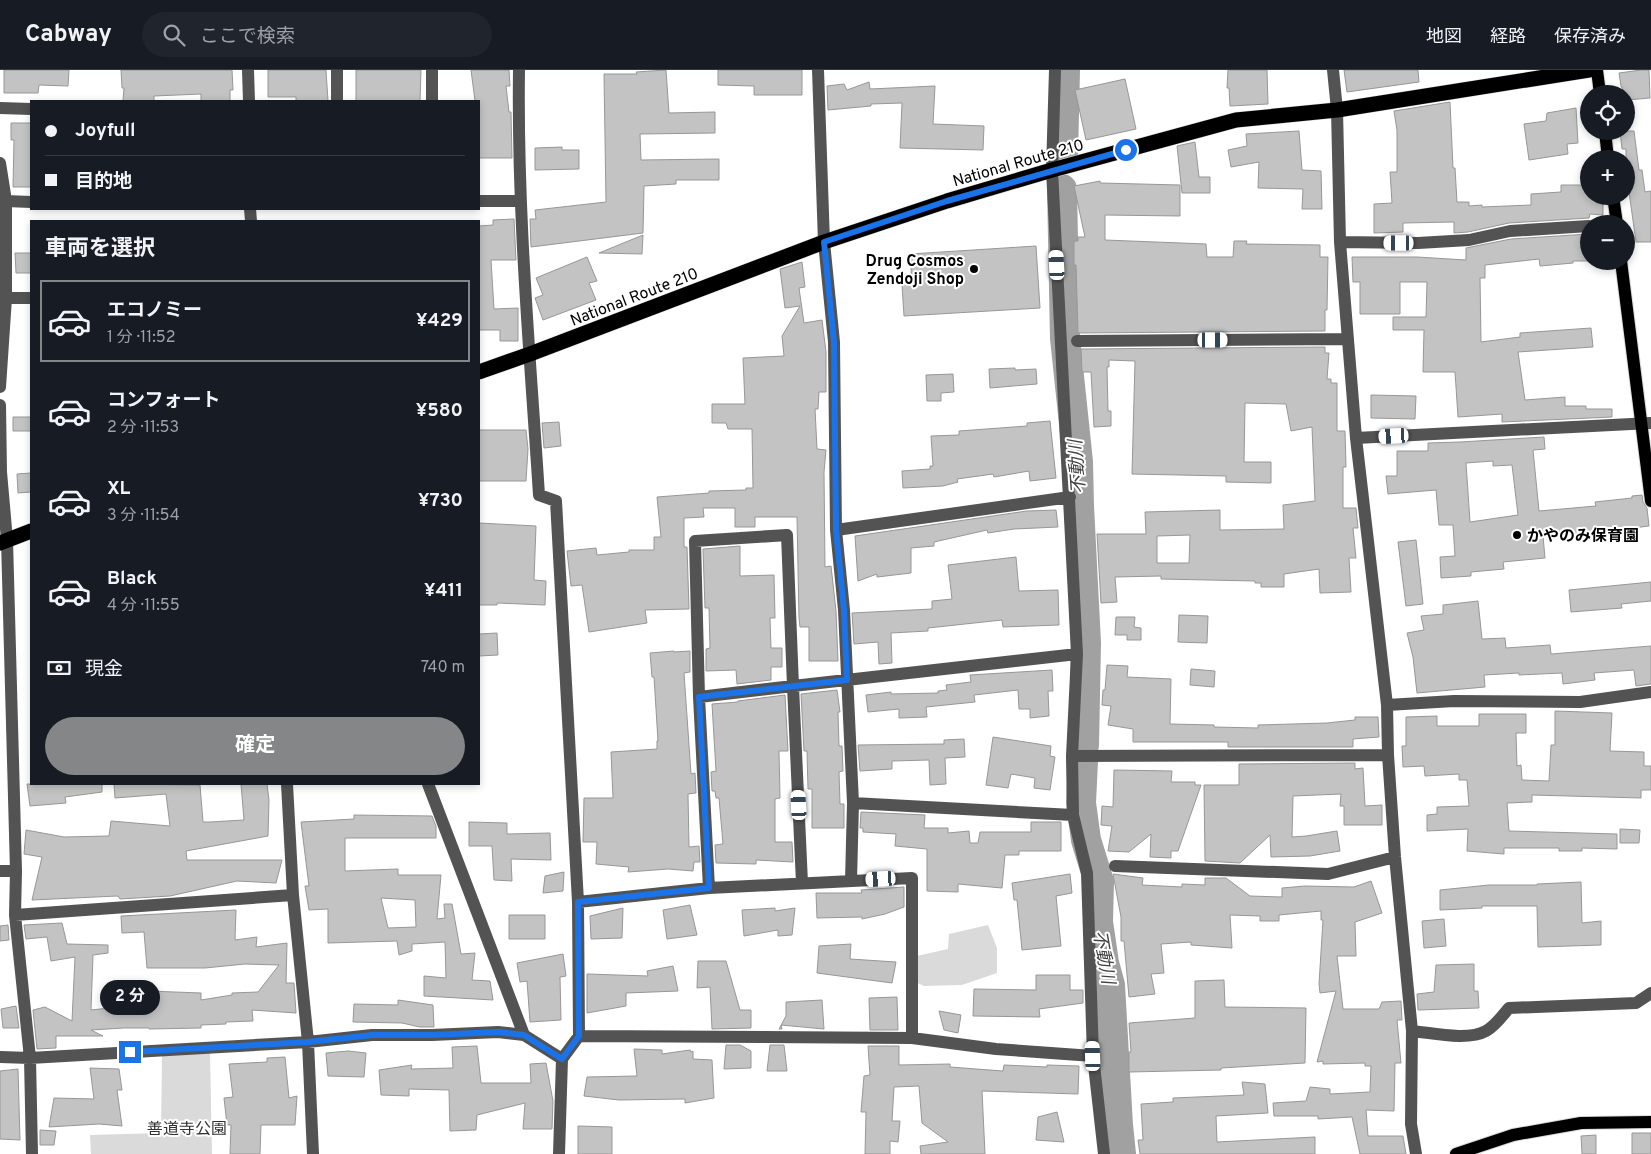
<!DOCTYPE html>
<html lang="ja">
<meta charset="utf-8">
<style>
:root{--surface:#171b24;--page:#20242c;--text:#f1f3f6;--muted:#9ea1a6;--line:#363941;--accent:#858687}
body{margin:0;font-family:Overpass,"Noto Sans JP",sans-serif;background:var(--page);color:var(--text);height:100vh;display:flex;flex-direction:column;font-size:19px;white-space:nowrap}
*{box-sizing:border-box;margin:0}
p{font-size:16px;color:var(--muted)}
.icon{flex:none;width:28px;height:28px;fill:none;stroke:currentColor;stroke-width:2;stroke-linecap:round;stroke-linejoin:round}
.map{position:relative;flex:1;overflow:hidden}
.sheet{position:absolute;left:30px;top:150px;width:450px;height:565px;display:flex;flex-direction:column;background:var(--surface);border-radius:0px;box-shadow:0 2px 8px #0003}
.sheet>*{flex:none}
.top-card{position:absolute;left:30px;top:30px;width:450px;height:110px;border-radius:0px;box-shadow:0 2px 8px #0003;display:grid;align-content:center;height:110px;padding:0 15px;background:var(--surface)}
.controls{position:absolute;left:1580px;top:15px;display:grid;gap:10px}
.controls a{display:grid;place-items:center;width:55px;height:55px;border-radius:50%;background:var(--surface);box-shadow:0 2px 8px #0003;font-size:25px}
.end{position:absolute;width:22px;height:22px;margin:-11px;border:6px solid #1a73e8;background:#fff;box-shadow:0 0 0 2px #fff}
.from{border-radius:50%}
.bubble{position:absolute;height:35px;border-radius:18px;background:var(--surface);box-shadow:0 2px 8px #0003;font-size:16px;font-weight:700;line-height:35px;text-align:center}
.car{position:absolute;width:15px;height:30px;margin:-15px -8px;border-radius:6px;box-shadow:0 0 4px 1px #0007;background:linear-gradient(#fff 24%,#345 0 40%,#fff 0 76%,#345 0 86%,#fff 0)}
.top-card b{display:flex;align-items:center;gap:18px;height:48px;font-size:19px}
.top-card b+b{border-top:1px solid var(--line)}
.top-card i{width:12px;height:12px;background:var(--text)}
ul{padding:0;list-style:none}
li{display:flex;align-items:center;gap:15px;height:82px;margin:0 10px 8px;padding:0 5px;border:2px solid transparent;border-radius:0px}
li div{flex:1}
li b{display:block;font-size:19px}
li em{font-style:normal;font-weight:700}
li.on{border-color:var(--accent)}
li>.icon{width:45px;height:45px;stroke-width:1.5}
h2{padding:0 15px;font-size:22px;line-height:60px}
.pay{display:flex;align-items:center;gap:12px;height:55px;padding:0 15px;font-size:19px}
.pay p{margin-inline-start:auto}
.primary-button{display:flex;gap:10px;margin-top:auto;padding:10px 15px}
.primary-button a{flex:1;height:58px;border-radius:30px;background:var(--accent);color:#fff;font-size:20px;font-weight:700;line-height:58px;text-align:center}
header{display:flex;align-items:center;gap:30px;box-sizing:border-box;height:70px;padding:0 25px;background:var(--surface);border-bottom:1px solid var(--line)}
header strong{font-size:24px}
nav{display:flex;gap:28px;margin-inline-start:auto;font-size:18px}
.search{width:350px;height:45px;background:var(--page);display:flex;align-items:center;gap:12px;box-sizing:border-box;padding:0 18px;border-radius:28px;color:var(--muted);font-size:19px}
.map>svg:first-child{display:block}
.green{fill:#dadada}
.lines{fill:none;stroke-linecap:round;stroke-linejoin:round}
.river{stroke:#a1a1a1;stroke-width:30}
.building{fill:#c3c3c3;stroke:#979797;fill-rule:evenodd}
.major-casing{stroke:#dbdbdb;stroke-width:14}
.highway-casing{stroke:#dbdbdb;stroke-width:16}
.minor{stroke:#535353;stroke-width:12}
.major{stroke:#000;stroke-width:12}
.highway{stroke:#000;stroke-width:15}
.route{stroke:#1a73e8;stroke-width:6}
.poi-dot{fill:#000;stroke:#fff;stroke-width:2}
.labels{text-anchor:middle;stroke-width:4;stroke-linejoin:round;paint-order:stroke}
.street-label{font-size:16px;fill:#000;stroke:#fff}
.poi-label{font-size:16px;font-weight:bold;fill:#000;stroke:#fff;text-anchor:end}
.park-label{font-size:16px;fill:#313131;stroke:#fff}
.water-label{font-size:18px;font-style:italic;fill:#424242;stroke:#fff}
</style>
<header>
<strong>Cabway</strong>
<div class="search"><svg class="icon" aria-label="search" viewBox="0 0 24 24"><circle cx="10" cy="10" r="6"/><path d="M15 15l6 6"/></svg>ここで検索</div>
<nav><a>地図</a><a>経路</a><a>保存済み</a></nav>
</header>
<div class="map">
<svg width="1651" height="1084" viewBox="0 0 1651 1084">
<rect width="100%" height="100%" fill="#fff"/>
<path class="green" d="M988 855 997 878V903L962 915 924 916 911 910 912 887 948 879 949 864Z
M210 981 212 1084H91L90 1065 161 1063 162 985Z"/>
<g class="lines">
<path class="river" d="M1063 88 1065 0
M1062 119 1065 268 1078 392 1079 436 1086 573 1084 675
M1083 691 1081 733 1086 770 1099 812 1098 852 1104 893 1110 915 1118 1055 1121 1084"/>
</g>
<path class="building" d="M4 0H69L68 16 39 15 38 23H4Z
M121 0H232L233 20H230V31H201V24L154 26V31H123L124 18H122Z
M268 0H326L328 31H296V27H268Z
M356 0H421L420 31H356Z
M471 0H509L510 16H506L509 42H511L512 88H479V31H475Z
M666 0 669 43 715 42V63L640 64 641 90 719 89V110H676V114L644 116 643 163 531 177 530 149H536L535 140 606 132 604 4H637L636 2Z
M718 0H802V25H754V16L718 15Z
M1228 0H1267L1268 34 1230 36 1229 18H1227Z
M1344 0H1418L1419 12 1347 22Z
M1641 0H1649L1650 28 1627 30 1626 24H1625L1621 16 1619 3Z
M1125 9 1136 59 1086 70 1075 20Z
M869 12 870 19 935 16 933 54 984 56 983 80 900 78 902 33 871 34V36L828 40 827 16 844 14 847 20Z
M1450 32 1453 98H1455L1457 132H1469V136L1482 135V137L1531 135V124L1561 122V115H1589V126H1603V145L1590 144 1589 148 1509 153 1468 162 1454 163V152L1403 153V162L1374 163V134L1392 133 1390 102H1397V60L1394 41Z
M1576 38 1578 73 1567 74 1568 84 1529 90 1524 54 1546 51 1547 43Z
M11 53H31V117H13L14 70H11Z
M1299 61 1302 100 1321 101 1322 139H1302L1303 119 1258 118 1259 92 1231 97 1228 80 1247 76 1246 64Z
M1620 61H1634L1639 100H1642L1645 122 1651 121V172H1636L1629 122 1626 123V79H1622Z
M1195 72 1199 107H1210V123H1182L1177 76Z
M562 77V80H579V99L535 100V78Z
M1100 111V113L1180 115V146L1105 145V170L1206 174 1207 187H1233L1234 171H1247L1246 174 1320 175V187H1328L1327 240H1325V261L1078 263 1076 195H1074V171H1078V167H1085L1074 116Z
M514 149 516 190H491L494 239 518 238V271H500V260H479V156L493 155V150Z
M1589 164V191H1573V193L1540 196 1539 189 1485 195V208H1480L1481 272 1520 267V263L1591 258 1593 277 1518 282 1525 330 1565 327V336H1586V339H1612V347L1502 352V344L1458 347 1455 302H1423L1424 260H1393V247H1426L1427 212H1400V244H1360V212H1353L1352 187H1417L1466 190V178L1511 169Z
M643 165 642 184 599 183Z
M1036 176 1040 238 904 246 902 215 912 214 910 184Z
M15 183H31V203H16Z
M587 187 597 211 589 213 596 230 543 250 535 228 543 225 536 208Z
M802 192 805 217 799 218 804 253 822 250 826 282V322H819L818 339H815L817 379 826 380 824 402 825 497 831 496 836 541 838 591H809V557H800L799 548 797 447H755V457H735V438H703L704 447 684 448V477H687L689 539 645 540 647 553 589 562 582 515 571 516 567 481 596 478 597 485 629 482V480H654V467H661L657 427 709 423V421L746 420V418H753L752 359H728L726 353H712V334H745L743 288 784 286 782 266 800 236 785 238 780 199Z
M1325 277V283H1329L1327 309H1331V313H1337V361H1345L1346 397H1343V438H1356L1358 458H1353L1356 488H1349L1351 522 1320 523 1319 499 1284 504V517H1261V513H1255V511L1161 509V506L1115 507 1117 532 1101 533 1097 464H1146L1145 442 1220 440V460L1284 459 1283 435 1315 431 1312 357 1291 361 1286 334 1245 333 1244 392H1271V413L1226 412V406L1132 404 1135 291 1109 290V297H1107L1108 341H1111V356L1094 357 1091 302H1082L1081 279ZM1190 465 1189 493H1157V466Z
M1015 298V300L1036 299 1037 314 990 318 989 299Z
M953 304 954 322 941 323V331H927L926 305Z
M1371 325 1416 326 1415 349 1371 348Z
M13 347H31V361H13Z
M1050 351 1056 408 1030 411 1029 401 994 407 993 404 957 409 958 412 943 416 903 418 902 401 930 399V396H933L931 366 959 365V361L1027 356V353Z
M559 352 561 376 544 378 542 353Z
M479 360H526L528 379 526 411H479Z
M1544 367 1545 379 1533 380 1539 441 1596 436 1595 432 1632 428V426L1642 425 1643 432 1647 438 1649 456 1602 462 1543 466 1545 488 1503 492 1504 499 1471 502V506L1441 508 1440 487 1455 486 1453 455H1439L1436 420 1388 424 1386 406H1397V381H1428V373L1460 372ZM1493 391V396L1512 395 1518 445 1470 452 1466 393Z
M31 403V422L18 423 17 404Z
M1056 440 1058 457 1014 459 988 463 987 460 934 472V476L911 478V503L877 507V504L858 511 855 466 1027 441Z
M479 453 536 456 534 510 546 511 545 535 497 533V535H479Z
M1416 470 1423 534 1406 536 1398 472Z
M740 476V506L774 505 775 548H770L771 578H782V597H771V610L737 614 736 600 706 601V579L710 578 709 538H705L703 479Z
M1016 487 1019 521 1058 520 1059 555 1003 557 1002 550 928 558V561L891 563 892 593 879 594 878 572 854 574 852 543 932 539V531L952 529 948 495Z
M1651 512V531L1621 534 1622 538 1571 542 1569 520Z
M1478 531 1482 569 1505 568 1506 578 1550 575 1551 584 1651 576V614L1636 616 1634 600 1594 603 1595 610 1563 614 1562 603 1519 605V603L1484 605 1485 617 1417 623 1413 587 1407 563 1424 560 1421 546 1443 544V535Z
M1179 545 1208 546 1207 573 1178 572Z
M1116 547H1135L1134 557 1141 558V570H1127V565H1115Z
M497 563 498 585 479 586V564Z
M674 581V582L690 581V602L684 603 691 704 695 703 696 723 688 724 689 777 699 776 700 792H694L693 801 668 799 628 802 629 797 596 794 597 772H583L584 728H613L611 682 657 679V671H658L654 607H652L650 583Z
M1107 595 1128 596 1127 607 1171 609 1170 654 1214 655V657L1258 658V655L1327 653 1355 650V647H1378L1379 667 1353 669V677H1228V672H1133V659L1108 655 1111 636 1102 635 1103 620H1105Z
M1191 599 1215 601 1214 617 1190 615Z
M1052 600 1053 621H1048L1049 646 1030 648V639H1019L1018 620 974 625 975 632 926 637 927 647 899 648V639L868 642 866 625 891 622V624L938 623V621L947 620 946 615 971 612 970 605Z
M837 620 840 642H838L839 676H842L843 701 839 702 840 734H844V758H812V719H808L807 681H804L801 624Z
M785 625 788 681H779L780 728 775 729V772H792L793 792 756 790V794L716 793 715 775 723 774 719 728H716L715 721H712L711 702 716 701 712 634 738 632V631Z
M1555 641 1612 643 1610 681 1644 682V696H1651V720H1641V728L1532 725V732L1507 733 1509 761 1617 764V779L1582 778V781H1559V778H1504V784L1467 781 1468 759 1427 761V745L1437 744V737L1469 736 1467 710H1459V704L1425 706 1424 696 1403 697 1402 676H1406V647L1437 646V656H1479V644H1526V663H1516L1517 696 1521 695 1522 710 1549 711 1551 675H1555Z
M993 667 1051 676 1050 686 1055 687 1050 720 1034 718 1035 708 1011 704 1008 718 986 715Z
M964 669 965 687 945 688 946 714 930 715 929 690 892 691V699L860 701 858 675 944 674V670Z
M1355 693V699L1363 698 1365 736 1382 735V755H1344V736H1340L1341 724 1293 726 1292 767 1306 766 1337 761 1340 781 1310 786 1271 787 1270 765 1240 793 1205 791 1204 715H1239V694Z
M1114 700 1172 701 1171 712H1195V715H1201L1178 781H1171V788L1150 787 1151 764 1129 782 1108 781 1112 756 1101 755 1102 736 1113 737Z
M27 714H102V722L65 727 66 733 30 736Z
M114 714 200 715 203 752H210L244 750 241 714H267L269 730 268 766 186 781 187 790H282L276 813 237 811 170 826 120 829 119 827 117 826 32 830 42 787 24 784 26 760 64 767 109 766 111 751 170 756 166 724 115 728Z
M861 742 925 745 924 758H948V763L969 761 970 773H978L980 762H1031V752H1061V781H1019V785H1005L1002 818 958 814V822L927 821V779L895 776 896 764 863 762V758H860Z
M354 745 432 746 436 756V768H345V801L398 799V805H441L437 849 445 848 444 834H452L461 884 475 883 472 910 490 911 493 930 424 926V906L446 908 445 872 412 874V881L399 885 397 871 328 873V839L309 840 305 816H309L301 752 354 749ZM381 828 415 830 416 857 388 858Z
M469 752 507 753V764L550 763 551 790 511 789 512 811 494 810 492 776H469Z
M1620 759 1640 760 1639 773H1620Z
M564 802 563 821 543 823 545 806Z
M1070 804 1072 823 1056 826 1061 876 1022 880 1017 830H1014L1012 813Z
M1113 804 1143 808 1142 815 1182 817V814L1205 815V808H1226L1250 826 1282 827V818L1305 816 1354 817 1371 811 1382 843 1355 852 1356 886H1337L1343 939H1379L1382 932 1401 931 1402 950H1397L1401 993H1395L1394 1041 1366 1040 1368 1066H1403L1406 1084H1360L1352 1047 1318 1049V1046H1274L1273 1033 1306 1031 1310 1017 1330 1019V1024L1370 1022 1371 996H1365V993L1323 994V991L1317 992 1336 921 1320 923 1319 914 1323 850H1321V841L1279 845V851H1260V846L1230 845 1232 878 1191 875V872L1161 874 1164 903 1151 904 1155 924 1129 927 1124 871H1121V847Z
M1581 812 1582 853 1601 851V875L1538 877 1537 836H1482V838L1440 840V820L1489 815H1537V814Z
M904 817V837L885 844 862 849V847L817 848 816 823H862L861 820Z
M690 835 697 865 667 869 663 840Z
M623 838 622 868 591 869 590 846Z
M775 838V841L795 838 792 865 778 866V860L744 866 742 840Z
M236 840 235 870 257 867 256 877 287 873 286 913H294L296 943 252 940 253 951 226 952V954L201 955V958L149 959V958H124L91 960 103 966H56V978L37 979 33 940 45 937 72 951 75 887 51 891 47 867 26 869 24 855 62 853 67 874 108 875V883L93 885 91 940 118 937V933L150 936 148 921 201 923V930L232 925V923L258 922 279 895 245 894 205 898H147L144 862 122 863 121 846Z
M509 845H545V869H509Z
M1444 849 1446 876 1424 878 1422 851Z
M8 855 9 870 0 871V856Z
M851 874 850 889 896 892 892 913 817 903 819 876Z
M563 884 566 906 560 907 561 950 530 952 527 911 520 912 517 893Z
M698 891H726L740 940H751V958L712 959 710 917 697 918Z
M1474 894V921H1478L1479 938 1418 940 1417 924 1434 922 1436 895Z
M673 896 678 921 626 923V936L587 943V904L648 906 647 901Z
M1036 905H1070V920H1083V933L1039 939 1040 947 973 946 974 919 1036 920Z
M1224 910 1225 937 1306 938 1305 993 1221 998V1000L1129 1002V982H1131L1129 953 1195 948V911Z
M897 927 898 960H870L869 928Z
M398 930 433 935 434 957H420L402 953 353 952 354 934 398 935Z
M822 930 824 959 781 955 782 959H779L786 946V932Z
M16 936 19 958H3L1 939Z
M939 941 961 945 958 963 944 960Z
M726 975H740L751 981V998L724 999Z
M770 975H784L787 1001H767Z
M477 976 481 1013H531L530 994 546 993 553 1031 552 1059H523L525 1033 477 1045 476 1060 450 1061 449 1020 409 1019V1026L381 1025 379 1000 412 995 411 999 453 998 452 977Z
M868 976H899V995L950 994V997L1003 1001 1004 995 1047 997V995L1079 996 1078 1024 982 1021 985 1084H921L920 1076 948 1072 922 1053 919 1016 894 1017 892 1051H900L898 1072 890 1071V1084H865L866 1042H861L864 1006 870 1005Z
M634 979 662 980V984L690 980 691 982 693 981V989L712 990 714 1028 685 1033V1029L619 1030 584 1026 587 1007 637 1006Z
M348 981 366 983 364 1007 328 1006 326 983Z
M285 987 289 1028 297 1026 295 1055H261L260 1084H230L231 1055H227L224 1028 233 1027 229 994 267 992V988Z
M90 998 119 999 122 1020H117L122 1056 99 1054 49 1057 54 1028 94 1029Z
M18 999 20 1070 0 1069V1001Z
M1242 1012 1265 1014 1268 1043 1216 1046 1217 1072 1315 1067V1084H1140L1138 1070H1143L1141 1034 1173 1032V1028L1244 1025Z
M1057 1042 1064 1072 1036 1070 1038 1047Z
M578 1056 612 1057V1084H578Z
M40 1060 56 1061 54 1075H40Z
M1632 1063H1651V1084H1632Z
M1596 1065V1084H1582L1581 1066Z"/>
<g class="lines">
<g class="major-casing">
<path id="major" d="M1597 0 1600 24
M1605 61 1608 89
M1613 126 1617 154
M1621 191 1651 431
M1456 1084 1513 1065 1581 1053 1651 1052"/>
</g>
<g class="highway-casing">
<path id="highway" d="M479 302 530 284 824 172 947 131 1052 100 1236 50 1337 40 1589 0
M0 473 31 461"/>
</g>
<path class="minor" d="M248 0 249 31
M337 0V31
M519 0C517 142 530 284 539 425L556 431 578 832 579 966 562 989 559 1084
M818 0 824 172 834 272 836 460 844 540 853 733
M1055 0 1052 100 1077 584 1072 686 1073 745 1087 803 1093 986 1104 1084
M1333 0 1337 40 1340 172 1356 368 1387 635 1388 685 1395 787 1412 961 1411 1054 1416 1084
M432 31V0
M0 38 31 39
M0 93 6 131V228L0 317
M479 131H521
M0 134 6 131 31 132
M250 139 251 151
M1340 172 1418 173 1469 170 1510 161 1589 156
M6 228H31
M1077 271 1348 269
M0 335 1 402 7 470 16 801 15 845 30 988 32 1084
M1356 368 1651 353
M836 460 1070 427
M699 627 793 616 802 813
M1387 635 1454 631 1580 632 1651 622
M1072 686 1388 685
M287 714 293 825 308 972 313 1084
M428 714 524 965
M1115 796 1328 804 1395 787
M0 801H16
M851 811 853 733 1073 745
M709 818 699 627 695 471 787 465 793 616 1077 584
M578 832 709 818 912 808V968
M15 845 293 825
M1412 961C1433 963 1468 971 1486 961 1495 956 1502 946 1509 938L1636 933 1651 923
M579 966 912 968 996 979 1093 986
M0 987 30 988 308 972 372 965H432L498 962 524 965 562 989"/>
<use href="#major" class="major"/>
<use href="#highway" class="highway"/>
</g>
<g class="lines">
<path class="route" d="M130 982 308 972 372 965H432L498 962 524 965 562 989 579 966 578 832 709 818 699 627 847 610 844 540 836 460 834 272 824 172 947 131 1126 80"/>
</g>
<g class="poi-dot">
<circle cx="974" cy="199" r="5"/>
<circle cx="1517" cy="465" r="5"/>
</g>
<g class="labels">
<g class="street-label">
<text transform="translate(1018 92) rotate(-16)" y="6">National Route 210</text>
<text transform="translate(634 226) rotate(-21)" y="6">National Route 210</text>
</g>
<g class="poi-label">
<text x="964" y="196">Drug Cosmos<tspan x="964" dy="18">Zendoji Shop</tspan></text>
<text x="1527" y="471" text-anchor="start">かやのみ保育園</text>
</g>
<g class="park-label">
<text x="187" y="1064">善道寺公園</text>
</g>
<g class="water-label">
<text transform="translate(1077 397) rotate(-94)" y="6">不動川</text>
<text transform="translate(1104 887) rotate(80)" y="6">不動川</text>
</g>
</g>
</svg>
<div class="controls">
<a><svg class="icon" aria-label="locate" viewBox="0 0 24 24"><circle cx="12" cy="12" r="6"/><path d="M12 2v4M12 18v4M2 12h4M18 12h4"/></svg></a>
<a>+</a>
<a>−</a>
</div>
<i class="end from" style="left:1126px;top:80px"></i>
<i class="end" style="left:130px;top:982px"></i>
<div class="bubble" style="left:100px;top:910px;width:60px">2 分</div>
<i class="car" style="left:1399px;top:173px;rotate:270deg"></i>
<i class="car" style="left:1057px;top:195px;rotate:357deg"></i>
<i class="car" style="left:1213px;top:270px;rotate:90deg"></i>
<i class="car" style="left:1394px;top:366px;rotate:267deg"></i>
<i class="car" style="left:799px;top:735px;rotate:357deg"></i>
<i class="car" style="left:881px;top:809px;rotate:267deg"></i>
<i class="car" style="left:1093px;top:986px;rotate:358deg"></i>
<div class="top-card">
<b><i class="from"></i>Joyfull</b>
<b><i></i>目的地</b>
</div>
<section class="sheet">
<h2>車両を選択</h2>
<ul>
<li class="on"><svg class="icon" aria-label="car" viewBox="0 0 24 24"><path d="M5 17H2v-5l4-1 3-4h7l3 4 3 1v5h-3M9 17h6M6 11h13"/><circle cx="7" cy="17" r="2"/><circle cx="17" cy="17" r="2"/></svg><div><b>エコノミー</b><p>1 分 · 11:52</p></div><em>¥429</em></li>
<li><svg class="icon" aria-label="car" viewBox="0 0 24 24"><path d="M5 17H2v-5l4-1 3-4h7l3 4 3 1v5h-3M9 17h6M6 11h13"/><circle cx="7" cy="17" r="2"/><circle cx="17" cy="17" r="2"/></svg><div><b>コンフォート</b><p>2 分 · 11:53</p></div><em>¥580</em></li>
<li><svg class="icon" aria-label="car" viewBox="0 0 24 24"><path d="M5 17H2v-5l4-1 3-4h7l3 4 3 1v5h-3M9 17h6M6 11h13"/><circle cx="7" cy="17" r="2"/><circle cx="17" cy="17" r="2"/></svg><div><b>XL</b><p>3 分 · 11:54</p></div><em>¥730</em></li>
<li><svg class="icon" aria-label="car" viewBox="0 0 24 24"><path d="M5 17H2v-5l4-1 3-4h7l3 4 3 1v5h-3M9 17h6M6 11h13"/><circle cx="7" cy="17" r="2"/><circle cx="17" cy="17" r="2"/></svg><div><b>Black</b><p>4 分 · 11:55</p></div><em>¥411</em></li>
</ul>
<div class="pay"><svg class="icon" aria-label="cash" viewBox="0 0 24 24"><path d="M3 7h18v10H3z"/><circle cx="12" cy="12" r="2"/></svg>現金<p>740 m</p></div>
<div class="primary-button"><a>確定</a></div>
</section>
</div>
